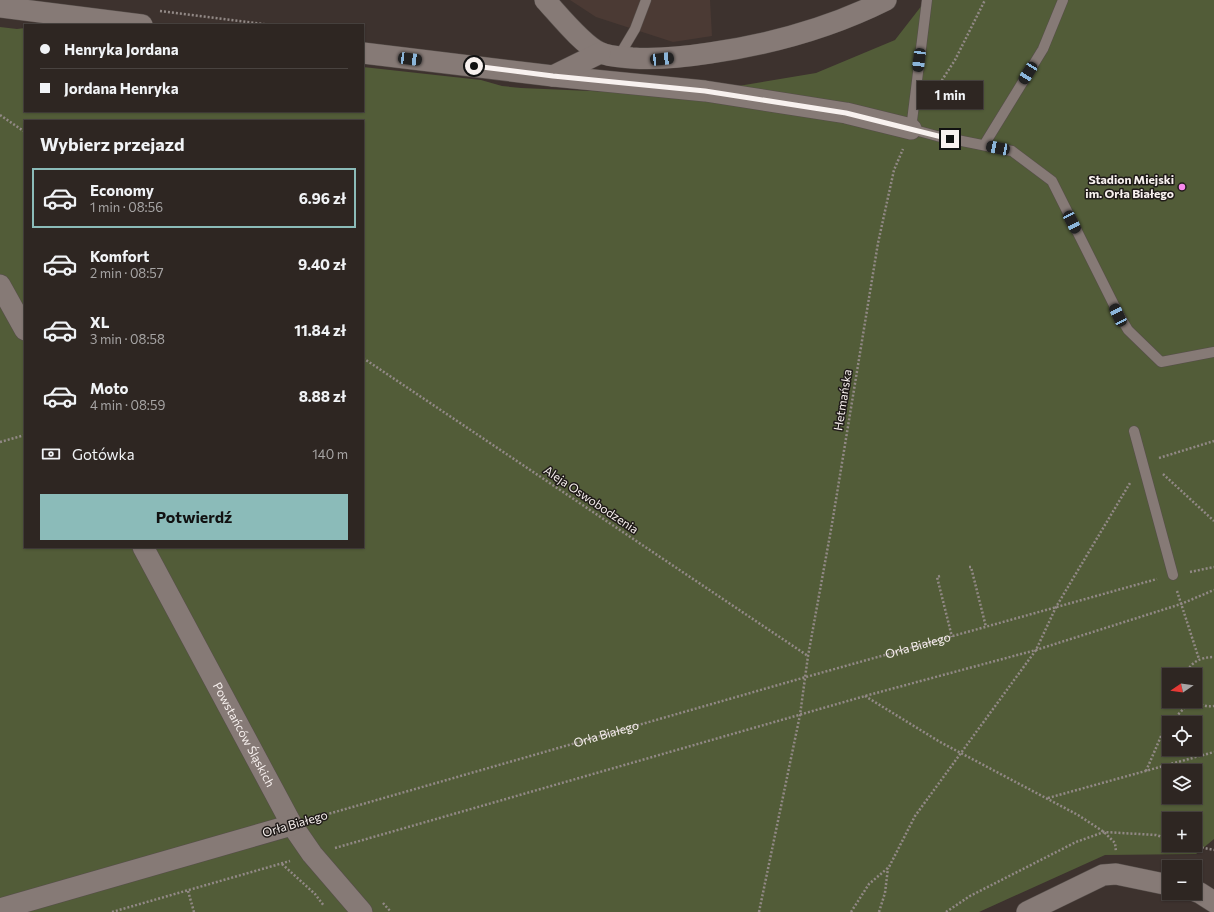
<!DOCTYPE html>
<html lang="pl">
<meta charset="utf-8">
<style>
:root{--surface:#2e2622;--page:#362e2a;--text:#f1f3f6;--muted:#a7a5a5;--line:#494340;--accent:#8bbbb9}
body{margin:0;font-family:Commissioner,sans-serif;background:var(--page);color:var(--text);height:100vh;display:flex;flex-direction:column;font-size:15px;white-space:nowrap}
*{box-sizing:border-box;margin:0}
p{font-size:13px;color:var(--muted)}
.icon{flex:none;width:22px;height:22px;fill:none;stroke:currentColor;stroke-width:2;stroke-linecap:round;stroke-linejoin:round}
.map{position:relative;flex:1;overflow:hidden}
.details{position:absolute;left:24px;top:120px;width:340px;height:428px;display:flex;flex-direction:column;background:var(--surface);border-radius:0px;box-shadow:0 1px 3px #0004,0 0 0 1px var(--line)}
.details>*{flex:none}
.top-card{position:absolute;left:24px;top:24px;width:340px;height:88px;border-radius:0px;box-shadow:0 1px 3px #0004,0 0 0 1px var(--line);display:grid;align-content:center;height:88px;padding:0 16px;background:var(--surface)}
.needle{width:26px;rotate:257deg}
.controls{position:absolute;left:1162px;top:668px;display:grid;gap:8px}
.controls a{display:grid;place-items:center;width:40px;height:40px;border-radius:0px;background:var(--surface);box-shadow:0 1px 3px #0004,0 0 0 1px var(--line);font-size:20px}
.end{position:absolute;width:18px;height:18px;margin:-9px;border:5px solid #f8f1ef;background:#111;box-shadow:0 0 0 2px #111}
.from{border-radius:50%}
.bubble{position:absolute;height:28px;border-radius:0px;background:var(--surface);box-shadow:0 1px 3px #0004,0 0 0 1px var(--line);font-size:13px;font-weight:700;line-height:28px;text-align:center}
.car{position:absolute;width:12px;height:24px;margin:-12px -6px;border-radius:5px;box-shadow:0 0 3px 1px #0007;background:linear-gradient(#222 24%,#8ab4d8 0 40%,#222 0 76%,#8ab4d8 0 86%,#222 0)}
.top-card b{display:flex;align-items:center;gap:14px;height:38px;font-size:15px}
.top-card b+b{border-top:1px solid var(--line)}
.top-card i{width:10px;height:10px;background:var(--text)}
ul{padding:0;list-style:none}
li{display:flex;align-items:center;gap:12px;height:60px;margin:0 8px 6px;padding:0 8px;border:2px solid transparent;border-radius:0px}
li div{flex:1}
li b{display:block;font-size:15px}
li em{font-style:normal;font-weight:700}
li.active{border-color:var(--accent)}
li>.icon{width:36px;height:36px;stroke-width:1.5}
h2{padding:0 16px;font-size:18px;line-height:48px}
.pay{display:flex;align-items:center;gap:10px;height:44px;padding:0 16px;font-size:15px}
.pay p{margin-inline-start:auto}
.button{display:flex;gap:8px;margin-top:auto;padding:8px 16px}
.button a{flex:1;height:46px;border-radius:0px;background:var(--accent);color:#111;font-size:16px;font-weight:700;line-height:46px;text-align:center}
.map>svg:first-child{display:block}
.built{fill:#4b3a34}
.green{fill:#525c38;fill-rule:evenodd}
.lines{fill:none;stroke-linecap:round;stroke-linejoin:round}
.service-casing{stroke:#564e4a;stroke-width:11}
.minor-casing{stroke:#564e4a;stroke-width:22}
.path{stroke:#928986;stroke-width:2.5;stroke-dasharray:2 2;stroke-linecap:butt}
.service{stroke:#867a76;stroke-width:10}
.minor{stroke:#867a76;stroke-width:21}
.route{stroke:#f8f1ef;stroke-width:5}
.poi-dot{fill:#f788eb;stroke:#201b19;stroke-width:1.5}
.labels{text-anchor:middle;stroke-width:3;stroke-linejoin:round;paint-order:stroke}
.poi-label{font-size:12px;font-weight:bold;fill:#f8f1ef;stroke:#201b19;text-anchor:end}
.street-label{font-size:12px;fill:#f8f1ef;stroke:#201b19}
</style>
<div class="map">
<svg width="1214" height="912" viewBox="0 0 1214 912">
<rect width="100%" height="100%" fill="#3d322e"/>
<path class="built" d="M570 0H710L712 36 673 42 596 17Z"/>
<path class="green" d="M926 0H1214V839L1196 854 1105 855 979 912H0V27L17 29 25 28V111H363V67L481 80 502 86 521 88 684 95 816 73 895 40ZM25 121H363V547H25ZM1169 675H1195V701H1169ZM1169 723H1195V749H1169ZM1169 771H1195V797H1169ZM1169 819H1195V845H1169Z"/>
<g class="lines">
<g class="service-casing">
<path id="service" d="M927 0 911 129 937 136 1012 151 1052 181 1119 315 1128 330 1161 362 1214 352
M619 56 635 29 646 0
M984 145 1043 49 1063 0
M1134 431 1173 575"/>
</g>
<g class="minor-casing">
<g id="minor">
<path d="M545 0C559 15 582 44 599 52 609 57 622 57 632 58 658 60 684 57 710 53 772 44 830 28 886 0"/>
<path d="M0 7 142 25"/>
<path d="M363 53 553 76 705 91 846 113 911 129"/>
<path d="M553 76 600 53"/>
<path d="M0 285 25 330"/>
<path id="s2" d="M143 547 292 825 312 854 362 912"/>
<path d="M1195 891 1200 893 1214 902"/>
<path d="M0 909 292 825"/>
<path d="M1027 912 1103 875 1116 874 1169 885"/>
</g>
</g>
<g class="path">
<path d="M160 11 271 25"/>
<path d="M933 94 955 60 985 0"/>
<path d="M0 115 25 132"/>
<path d="M363 358 808 656"/>
<path d="M0 442 25 435"/>
<path d="M1159 458 1214 441"/>
<path d="M1163 474 1214 521"/>
<path d="M969 567H971L986 627"/>
<path d="M1190 572 1214 567"/>
<path d="M940 576 937 577 952 637"/>
<path d="M1177 591 1199 659"/>
<path d="M1186 675C1190 662 1201 657 1214 657"/>
<path d="M865 696 940 742 1078 815 1104 832 1115 843 1116 852"/>
<path d="M1194 701C1201 705 1206 707 1214 706"/>
<path d="M1170 723 1191 701"/>
<path d="M1146 771 1165 727 1169 724"/>
<path d="M1048 798 1214 752"/>
<path id="s1" d="M314 818 806 677 1157 579"/>
<path d="M1190 845 1214 850"/>
<path d="M335 848 865 696 1036 650 1181 604 1214 590"/>
<path d="M282 864 315 894 324 906"/>
<path d="M188 891 194 912"/>
<path d="M383 903 391 912"/>
<path d="M112 912 290 861"/>
<path d="M759 912 800 715 808 656 832 524 878 243 894 170 903 149"/>
<path d="M851 912 869 884 889 867 915 816 1036 650 1056 607 1130 483"/>
<path d="M879 912 885 893 888 868"/>
<path d="M946 912 970 896 1076 842 1104 832 1156 835 1169 839"/>
</g>
<use href="#service" class="service"/>
<use href="#minor" class="minor"/>
</g>
<g class="lines">
<path class="route" d="M474 66 553 76 705 91 737 96 846 113 950 139"/>
</g>
<circle class="poi-dot" cx="1182" cy="187" r="4"/>
<g class="labels">
<g class="poi-label">
<text x="1174" y="184">Stadion Miejski<tspan x="1174" dy="14">im. Orła Białego</tspan></text>
</g>
<g class="street-label">
<text transform="translate(843 400) rotate(-81)" y="4">Hetmańska</text>
<text transform="translate(591 500) rotate(34)" y="4">Aleja Oswobodzenia</text>
<text dy="4" stroke="none"><textPath href="#s1" startOffset="628">Orła Białego</textPath></text>
<text dy="4" stroke="none"><textPath href="#s2" startOffset="213">Powstańców Śląskich</textPath></text>
<text dy="4" stroke="none"><textPath href="#s1" startOffset="304">Orła Białego</textPath></text>
<text transform="translate(295 824) rotate(-16)" y="4">Orła Białego</text>
</g>
</g>
</svg>
<div class="controls">
<a><svg class="needle" viewBox="-14 -14 28 28"><path d="M0-13l5 13h-10z" fill="#e53935"/><path d="M0 13l5-13h-10z" fill="#a7a5a5"/></svg></a>
<a><svg class="icon" aria-label="locate" viewBox="0 0 24 24"><circle cx="12" cy="12" r="6"/><path d="M12 2v4M12 18v4M2 12h4M18 12h4"/></svg></a>
<a><svg class="icon" aria-label="layers" viewBox="0 0 24 24"><path d="M12 4l9 5-9 5-9-5zM3 14l9 5 9-5"/></svg></a>
<a>+</a>
<a>−</a>
</div>
<i class="end from" style="left:474px;top:66px"></i>
<i class="end" style="left:950px;top:139px"></i>
<div class="bubble" style="left:917px;top:81px;width:66px">1 min</div>
<i class="car" style="left:410px;top:59px;rotate:97deg"></i>
<i class="car" style="left:662px;top:59px;rotate:84deg"></i>
<i class="car" style="left:919px;top:60px;rotate:187deg"></i>
<i class="car" style="left:1028px;top:73px;rotate:212deg"></i>
<i class="car" style="left:998px;top:148px;rotate:281deg"></i>
<i class="car" style="left:1072px;top:222px;rotate:153deg"></i>
<i class="car" style="left:1118px;top:315px;rotate:334deg"></i>
<div class="top-card">
<b><i class="from"></i>Henryka Jordana</b>
<b><i></i>Jordana Henryka</b>
</div>
<section class="details">
<h2>Wybierz przejazd</h2>
<ul>
<li class="active"><svg class="icon" aria-label="car" viewBox="0 0 24 24"><path d="M5 17H2v-5l4-1 3-4h7l3 4 3 1v5h-3M9 17h6M6 11h13"/><circle cx="7" cy="17" r="2"/><circle cx="17" cy="17" r="2"/></svg><div><b>Economy</b><p>1 min · 08:56</p></div><em>6.96 zł</em></li>
<li><svg class="icon" aria-label="car" viewBox="0 0 24 24"><path d="M5 17H2v-5l4-1 3-4h7l3 4 3 1v5h-3M9 17h6M6 11h13"/><circle cx="7" cy="17" r="2"/><circle cx="17" cy="17" r="2"/></svg><div><b>Komfort</b><p>2 min · 08:57</p></div><em>9.40 zł</em></li>
<li><svg class="icon" aria-label="car" viewBox="0 0 24 24"><path d="M5 17H2v-5l4-1 3-4h7l3 4 3 1v5h-3M9 17h6M6 11h13"/><circle cx="7" cy="17" r="2"/><circle cx="17" cy="17" r="2"/></svg><div><b>XL</b><p>3 min · 08:58</p></div><em>11.84 zł</em></li>
<li><svg class="icon" aria-label="car" viewBox="0 0 24 24"><path d="M5 17H2v-5l4-1 3-4h7l3 4 3 1v5h-3M9 17h6M6 11h13"/><circle cx="7" cy="17" r="2"/><circle cx="17" cy="17" r="2"/></svg><div><b>Moto</b><p>4 min · 08:59</p></div><em>8.88 zł</em></li>
</ul>
<div class="pay"><svg class="icon" aria-label="cash" viewBox="0 0 24 24"><path d="M3 7h18v10H3z"/><circle cx="12" cy="12" r="2"/></svg>Gotówka<p>140 m</p></div>
<div class="button"><a>Potwierdź</a></div>
</section>
</div>
